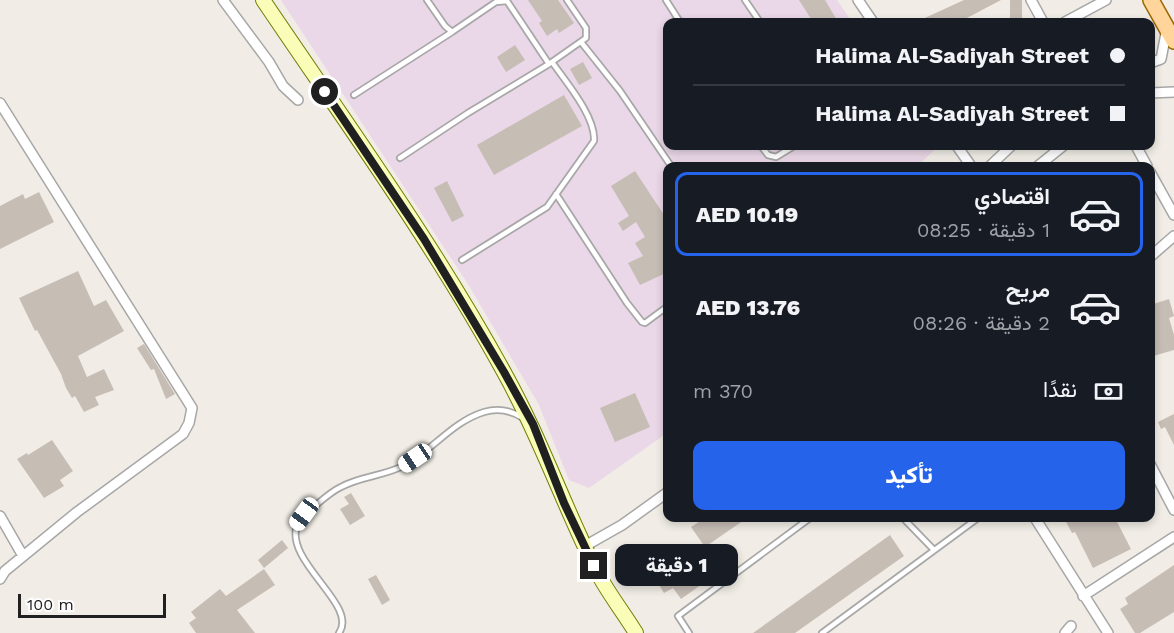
<!DOCTYPE html>
<html lang="ar">
<meta charset="utf-8">
<style>
:root{--surface:#171b24;--page:#20242c;--text:#f1f3f6;--muted:#9ea1a6;--line:#363941;--accent:#2563eb}
body{margin:0;font-family:"Work Sans",Vazirmatn,sans-serif;background:var(--page);color:var(--text);direction:rtl;height:100vh;display:flex;flex-direction:column;font-size:22px;white-space:nowrap}
*{box-sizing:border-box;margin:0}
p{font-size:20px;color:var(--muted)}
.icon{flex:none;width:33px;height:33px;fill:none;stroke:currentColor;stroke-width:2;stroke-linecap:round;stroke-linejoin:round}
.map{position:relative;flex:1;overflow:hidden;direction:ltr}
.panel{position:absolute;left:663px;top:162px;width:492px;height:360px;display:flex;flex-direction:column;background:var(--surface);border-radius:12px;box-shadow:0 3px 9px #0003;direction:rtl}
.panel>*{flex:none}
.hud{position:absolute;left:663px;top:18px;width:492px;height:132px;border-radius:12px;box-shadow:0 3px 9px #0003;direction:rtl;display:grid;align-content:center;height:132px;padding:0 30px;background:var(--surface)}
.scale{position:absolute;left:18px;bottom:15px;width:148px;box-sizing:border-box;padding-left:6px;border:3px solid #202020;border-top:0;font-size:16px;line-height:21px;white-space:nowrap;color:#202020;-webkit-text-stroke:4px #fff;paint-order:stroke}
.end{position:absolute;width:27px;height:27px;margin:-14px;border:8px solid #202020;background:#fff;box-shadow:0 0 0 3px #fff}
.from{border-radius:50%}
.bubble{position:absolute;height:42px;border-radius:12px;background:var(--surface);box-shadow:0 3px 9px #0003;font-size:20px;font-weight:800;line-height:42px;text-align:center;direction:rtl}
.car{position:absolute;width:18px;height:36px;margin:-18px -9px;border-radius:8px;box-shadow:0 0 4px 2px #0007;background:linear-gradient(#fff 24%,#345 0 40%,#fff 0 76%,#345 0 86%,#fff 0)}
.hud b{display:flex;align-items:center;gap:21px;height:57px;font-size:22px}
.hud b+b{border-top:2px solid var(--line)}
.hud i{width:15px;height:15px;background:var(--text)}
ul{padding:10px 0 0;list-style:none}
li{display:flex;align-items:center;gap:18px;height:84px;margin:0 12px 9px;padding:0 18px;border:3px solid transparent;border-radius:12px}
li div{flex:1}
li b{display:block;font-size:22px}
li em{font-style:normal;font-weight:800}
li.on{border-color:var(--accent)}
li>.icon{width:54px;height:54px;stroke-width:1.5}
.pay{display:flex;align-items:center;gap:15px;height:66px;padding:0 30px;font-size:22px}
.pay p{margin-inline-start:auto}
.primary-button{display:flex;gap:12px;margin-top:auto;padding:12px 30px}
.primary-button a{flex:1;height:69px;border-radius:12px;background:var(--accent);color:#fff;font-size:24px;font-weight:800;line-height:69px;text-align:center}
.map>svg:first-child{display:block}
.industrial{fill:#ead7e7}
.building{fill:#c6bdb5}
.lines{fill:none;stroke-linecap:round;stroke-linejoin:round}
.lane-casing{stroke:#a7a7a7;stroke-width:8}
.street-casing{stroke:#a7a7a7;stroke-width:12}
.secondary-casing{stroke:#707d00;stroke-width:16}
.primary-casing{stroke:#9b6800;stroke-width:18}
.lane{stroke:#fff;stroke-width:4.5}
.street{stroke:#fff;stroke-width:9}
.secondary{stroke:#f9fdb8;stroke-width:14}
.primary{stroke:#ffd59c;stroke-width:15}
.route{stroke:#202020;stroke-width:8}
</style>
<div class="map">
<svg width="1174" height="633" viewBox="0 0 1174 633">
<rect width="100%" height="100%" fill="#f1ede6"/>
<path class="industrial" d="M281 0H837L852 22H668V146H933L935 149 918 166H668L667 433 589 488 569 480 539 405 468 284Z"/>
<path class="building" d="M528 0H558L574 23 559 33 557 29 547 36 539 23 542 21Z
M799 0H825L838 22H813Z
M964 0H1001L965 19 967 22H916Z
M1010 0H1022V22H1010Z
M515 45 525 60 506 72 497 57Z
M583 62 592 78 579 85 570 69Z
M564 95 582 126 494 175 477 145Z
M635 171 668 221V272L640 285 628 263 643 256 635 243 645 237 636 222 623 231 618 223 629 216 611 186Z
M447 181 464 216 452 222 434 188Z
M39 192 54 222 0 249V206L23 194 25 199Z
M78 271 94 306 106 300 124 331 78 356 87 377 104 369 114 390 95 397 99 405 84 412 75 396 72 398 66 388 61 374 37 330 35 331 19 298Z
M1169 299 1174 316 1169 318 1174 335V350L1150 357V305Z
M144 344 175 394 166 399 154 369 151 370 137 348Z
M635 393 650 427 615 442 600 408Z
M1174 414V445L1165 427 1161 429 1158 422Z
M52 440 73 471 60 480 64 486 44 498 17 459 27 453 28 455Z
M351 493 365 516 350 525 340 509 349 504 344 497Z
M705 518H747L705 547 691 527Z
M1064 518H1115L1131 549 1093 568 1075 532 1072 533Z
M890 535 904 556 795 633H753Z
M282 540 288 548 264 568 258 560Z
M701 555 715 575 681 599 673 588 664 593 659 585Z
M1174 565V612L1140 633H1135L1120 609 1128 604 1125 598Z
M264 569 275 585 237 610 255 633H196L189 623 196 618 191 612 220 589 226 596Z
M376 575 390 600 382 605 368 579Z"/>
<g class="lines">
<g class="lane-casing">
<path id="lane" d="M427 0 445 26 452 32 496 2 507 1 549 64 586 38V28L567 0
M666 0 680 22
M745 0 760 22
M581 42 620 91 671 166
M354 95 452 32
M761 146 768 155 776 157 794 146
M400 158 468 113 549 64
M556 194 627 303 642 322 645 323 668 306
M462 260 547 207 594 141C596 117 566 82 552 62
M903 518 934 550
M339 633C359 605 284 562 297 525 299 517 308 511 315 506 323 499 332 491 341 487 361 476 385 476 405 465 434 449 452 422 484 412 498 408 512 411 523 418
M689 633 678 616 810 518
M822 633 978 518"/>
</g>
<g class="street-casing">
<path id="street" d="M223 0 269 62 283 86 298 100
M858 0 873 22
M1031 0 1043 22
M1065 22 1106 0
M1150 63 1161 59 1167 28
M1150 93 1174 92
M0 103 192 408 189 423 183 434 77 512 5 571 0 579
M957 146 971 166
M1136 146 1147 166
M990 166 1011 146
M1038 166 1063 146
M1150 172 1174 215
M1150 257 1174 236
M1150 464 1174 510
M0 516 23 556
M1035 518 1108 633
M585 546 622 525 668 492
M1083 596 1174 537
M1065 633 1071 626"/>
</g>
<g class="secondary-casing">
<path id="secondary" d="M263 0C346 123 434 244 505 374 539 435 562 501 593 564 604 588 622 610 636 633"/>
</g>
<g class="primary-casing">
<path id="primary" d="M1151 0 1174 41"/>
</g>
<use href="#lane" class="lane"/>
<use href="#street" class="street"/>
<use href="#secondary" class="secondary"/>
<use href="#primary" class="primary"/>
</g>
<g class="lines">
<path class="route" d="M325 92 424 239 504 372 533 424 564 503 594 566"/>
</g>
</svg>
<div class="scale">100 m</div>
<i class="end from" style="left:325px;top:92px"></i>
<i class="end" style="left:594px;top:566px"></i>
<div class="bubble" style="left:615px;top:544px;width:123px">1 دقيقة</div>
<i class="car" style="left:415px;top:458px;rotate:236deg"></i>
<i class="car" style="left:304px;top:514px;rotate:216deg"></i>
<div class="hud">
<b><i class="from"></i>Halima Al-Sadiyah Street</b>
<b><i></i>Halima Al-Sadiyah Street</b>
</div>
<section class="panel">
<ul>
<li class="on"><svg class="icon" aria-label="car" viewBox="0 0 24 24"><path d="M5 17H2v-5l4-1 3-4h7l3 4 3 1v5h-3M9 17h6M6 11h13"/><circle cx="7" cy="17" r="2"/><circle cx="17" cy="17" r="2"/></svg><div><b>اقتصادي</b><p>1 دقيقة · 08:25</p></div><em>AED 10.19</em></li>
<li><svg class="icon" aria-label="car" viewBox="0 0 24 24"><path d="M5 17H2v-5l4-1 3-4h7l3 4 3 1v5h-3M9 17h6M6 11h13"/><circle cx="7" cy="17" r="2"/><circle cx="17" cy="17" r="2"/></svg><div><b>مريح</b><p>2 دقيقة · 08:26</p></div><em>AED 13.76</em></li>
</ul>
<div class="pay"><svg class="icon" aria-label="cash" viewBox="0 0 24 24"><path d="M3 7h18v10H3z"/><circle cx="12" cy="12" r="2"/></svg>نقدًا<p>370 m</p></div>
<div class="primary-button"><a>تأكيد</a></div>
</section>
</div>
